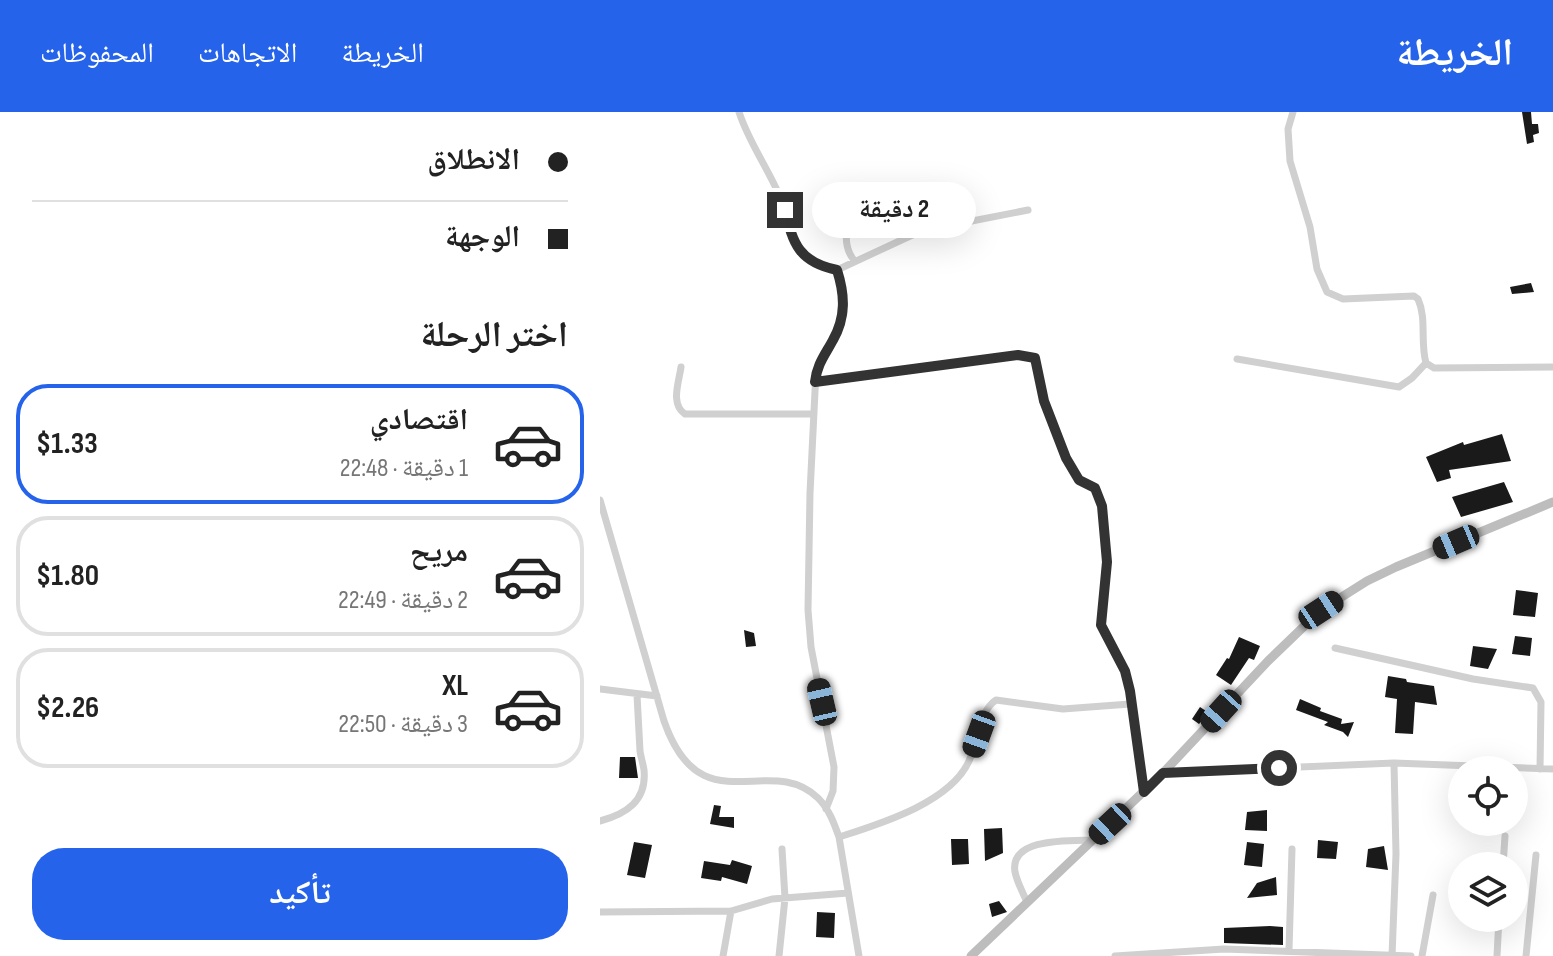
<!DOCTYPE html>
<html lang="ar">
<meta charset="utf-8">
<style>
:root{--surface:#fff;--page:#f2f2f2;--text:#222;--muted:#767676;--line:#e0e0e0;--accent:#2563eb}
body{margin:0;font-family:"Sofia Sans Condensed","Noto Naskh Arabic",sans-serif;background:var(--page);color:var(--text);direction:rtl;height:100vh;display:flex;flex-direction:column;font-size:30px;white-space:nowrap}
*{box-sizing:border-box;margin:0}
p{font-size:26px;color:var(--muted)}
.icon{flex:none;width:44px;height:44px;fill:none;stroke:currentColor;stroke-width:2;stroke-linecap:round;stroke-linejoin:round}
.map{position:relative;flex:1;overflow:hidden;direction:ltr}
.details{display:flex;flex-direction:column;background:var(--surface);width:600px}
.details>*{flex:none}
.guide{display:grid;align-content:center;height:176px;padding:0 32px;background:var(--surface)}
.fabs{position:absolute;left:848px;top:644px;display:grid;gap:16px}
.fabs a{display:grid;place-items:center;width:80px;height:80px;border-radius:50%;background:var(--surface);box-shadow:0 8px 32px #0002;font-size:40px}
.end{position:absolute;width:36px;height:36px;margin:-18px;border:10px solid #333;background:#fff;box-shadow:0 0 0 4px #fff}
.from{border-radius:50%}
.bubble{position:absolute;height:56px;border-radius:28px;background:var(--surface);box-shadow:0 8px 32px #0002;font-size:26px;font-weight:700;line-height:56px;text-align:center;direction:rtl}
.car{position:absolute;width:24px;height:48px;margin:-24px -12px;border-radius:10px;box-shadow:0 0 6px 2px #0007;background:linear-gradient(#222 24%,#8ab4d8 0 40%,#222 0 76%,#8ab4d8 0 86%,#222 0)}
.guide b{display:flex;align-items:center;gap:28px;height:76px;font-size:30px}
.guide b+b{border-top:2px solid var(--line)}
.guide i{width:20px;height:20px;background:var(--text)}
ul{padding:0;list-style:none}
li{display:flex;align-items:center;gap:24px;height:120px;margin:0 16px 12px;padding:0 16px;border:4px solid var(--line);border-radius:32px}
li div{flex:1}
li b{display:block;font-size:30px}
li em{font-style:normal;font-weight:700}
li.selected{border-color:var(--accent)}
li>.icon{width:72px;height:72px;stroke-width:1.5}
h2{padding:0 32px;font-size:36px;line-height:96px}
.action{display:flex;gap:16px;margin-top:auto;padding:16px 32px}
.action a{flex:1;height:92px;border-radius:32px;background:var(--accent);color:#fff;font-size:32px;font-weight:700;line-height:92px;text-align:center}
header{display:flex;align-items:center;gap:48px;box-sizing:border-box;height:112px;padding:0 40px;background:var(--accent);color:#fff}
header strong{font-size:38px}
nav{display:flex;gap:44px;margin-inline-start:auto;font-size:28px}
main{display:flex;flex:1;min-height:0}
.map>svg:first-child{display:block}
.building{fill:#1a1a1a}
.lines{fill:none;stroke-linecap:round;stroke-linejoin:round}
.street{stroke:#d0d0d0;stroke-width:7}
.secondary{stroke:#bdbdbd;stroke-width:9}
.route{stroke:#333;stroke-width:10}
</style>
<header>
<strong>الخريطة</strong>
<nav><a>الخريطة</a><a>الاتجاهات</a><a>المحفوظات</a></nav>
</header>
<main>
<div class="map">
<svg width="953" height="844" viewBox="0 0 953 844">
<rect width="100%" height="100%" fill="#fff"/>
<path class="building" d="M922 0H931L932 12H938L939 21 933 23 934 30 927 32Z
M931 171 934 180 912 182 910 175Z
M902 322 911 349 849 358 851 366 837 370 826 345 863 330 864 333Z
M904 370 913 390 861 405 852 385Z
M916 478 938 481 935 505 913 503Z
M144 518 154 521 156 534 146 535Z
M915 524 932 526 930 544 912 542Z
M639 525 660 534 654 548 649 546 631 573 616 563 627 546 629 547Z
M873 534 897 537 888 557 870 554Z
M788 564 806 567 807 570 834 574 837 593 815 590 813 622 795 621 797 587 785 585Z
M700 587 721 596 720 599 742 607 741 612 754 610 748 625 743 620 724 613 728 610 696 598Z
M600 595 609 601 599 612 592 607Z
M20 645H35L38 666H19Z
M114 693 121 694 119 705H134V716L110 712Z
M667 698V719L645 718 647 700Z
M402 716 403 741 385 749 384 717Z
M351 727H368L369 752 352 753Z
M718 728 738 730 736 747 717 746Z
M34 730 52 733 45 766 27 763Z
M647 730 664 732 662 755 644 753Z
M784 734 788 758 766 755 768 737Z
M132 748 152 754 147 772 122 765 121 769 101 766 104 749 130 753Z
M676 765 677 783 647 786 657 771Z
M399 789 407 800 392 805 389 792Z
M217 800 235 801 234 826 216 825Z
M670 814 683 815V833L624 831V816Z"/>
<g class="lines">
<path class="street" d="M139 0C150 34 173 63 185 97 189 110 189 126 199 138 208 150 222 155 237 158L241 173 244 200 239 215 216 259 210 381 208 498 211 535 234 655 233 679 226 697
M693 0 688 17 690 49 710 115 717 157 727 180 743 187 814 184 818 187C827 207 820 230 826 251L834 256 953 255
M254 148C238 130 251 99 255 78
M237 158 321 119 428 98
M637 247 799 275 812 266 826 251
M81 255C79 270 70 292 85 302H214
M215 270 418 243 435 246 444 289 466 346 479 368 495 376 502 394 507 450 501 513 525 559 530 579 544 680
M0 388 64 609C101 715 169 639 218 686 229 697 234 711 239 725L259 844
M735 536 873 567 933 576 941 590 940 657
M0 577 57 584
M563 661 794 651 953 657
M0 709C26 702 47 689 44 658 43 651 41 646 40 639 39 620 38 601 37 583
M239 725C279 712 350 691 369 649 377 631 379 599 396 588L463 597 530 592
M903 754 905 724
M427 790C423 781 417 770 415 760 409 725 471 729 493 728
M0 800 131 799 172 787 248 781
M689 838 692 737
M123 844 131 799
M179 844 185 786 182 737
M515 844 624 837 811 844
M792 844 796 742 794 651
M822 844 833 783
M897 844 899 806
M926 844 936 743"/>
<path class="secondary" d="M371 844 563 661 668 549 721 498 767 469 796 455 953 390"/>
</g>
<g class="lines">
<path class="route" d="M185 98C193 132 199 150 237 158 245 183 246 205 233 228 225 243 217 252 215 270L418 243 435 246 444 289 466 346 479 368 495 376 502 394 507 450 501 513 525 559 530 579 544 680 563 661 679 656"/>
</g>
</svg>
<div class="fabs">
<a><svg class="icon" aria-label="locate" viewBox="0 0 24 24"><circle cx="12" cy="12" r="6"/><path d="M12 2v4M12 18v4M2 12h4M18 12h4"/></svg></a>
<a><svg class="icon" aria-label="layers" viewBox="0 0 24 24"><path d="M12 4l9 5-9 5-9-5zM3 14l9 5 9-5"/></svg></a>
</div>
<i class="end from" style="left:679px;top:656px"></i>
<i class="end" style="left:185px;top:98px"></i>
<div class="bubble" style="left:212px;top:70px;width:164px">2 دقيقة</div>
<i class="car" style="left:856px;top:430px;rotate:247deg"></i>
<i class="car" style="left:721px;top:498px;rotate:57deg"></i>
<i class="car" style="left:222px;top:590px;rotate:347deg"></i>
<i class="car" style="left:621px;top:599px;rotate:222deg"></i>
<i class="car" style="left:379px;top:622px;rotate:200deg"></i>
<i class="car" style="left:510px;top:712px;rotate:227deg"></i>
</div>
<section class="details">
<div class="guide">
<b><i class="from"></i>الانطلاق</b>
<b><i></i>الوجهة</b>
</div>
<h2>اختر الرحلة</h2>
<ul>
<li class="selected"><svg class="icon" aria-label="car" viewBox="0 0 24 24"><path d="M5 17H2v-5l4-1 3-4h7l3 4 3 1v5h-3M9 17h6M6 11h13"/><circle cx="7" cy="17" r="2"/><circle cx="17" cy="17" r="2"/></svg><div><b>اقتصادي</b><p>1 دقيقة · 22:48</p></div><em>$1.33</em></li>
<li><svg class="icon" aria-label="car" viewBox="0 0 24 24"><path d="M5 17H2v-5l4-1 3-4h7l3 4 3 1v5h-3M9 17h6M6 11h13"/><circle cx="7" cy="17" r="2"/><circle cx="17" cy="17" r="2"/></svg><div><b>مريح</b><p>2 دقيقة · 22:49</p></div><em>$1.80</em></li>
<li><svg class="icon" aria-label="car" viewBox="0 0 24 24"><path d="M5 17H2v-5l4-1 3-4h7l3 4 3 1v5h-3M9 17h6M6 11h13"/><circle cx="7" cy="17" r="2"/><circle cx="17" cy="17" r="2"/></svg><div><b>XL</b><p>3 دقيقة · 22:50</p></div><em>$2.26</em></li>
</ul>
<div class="action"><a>تأكيد</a></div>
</section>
</main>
